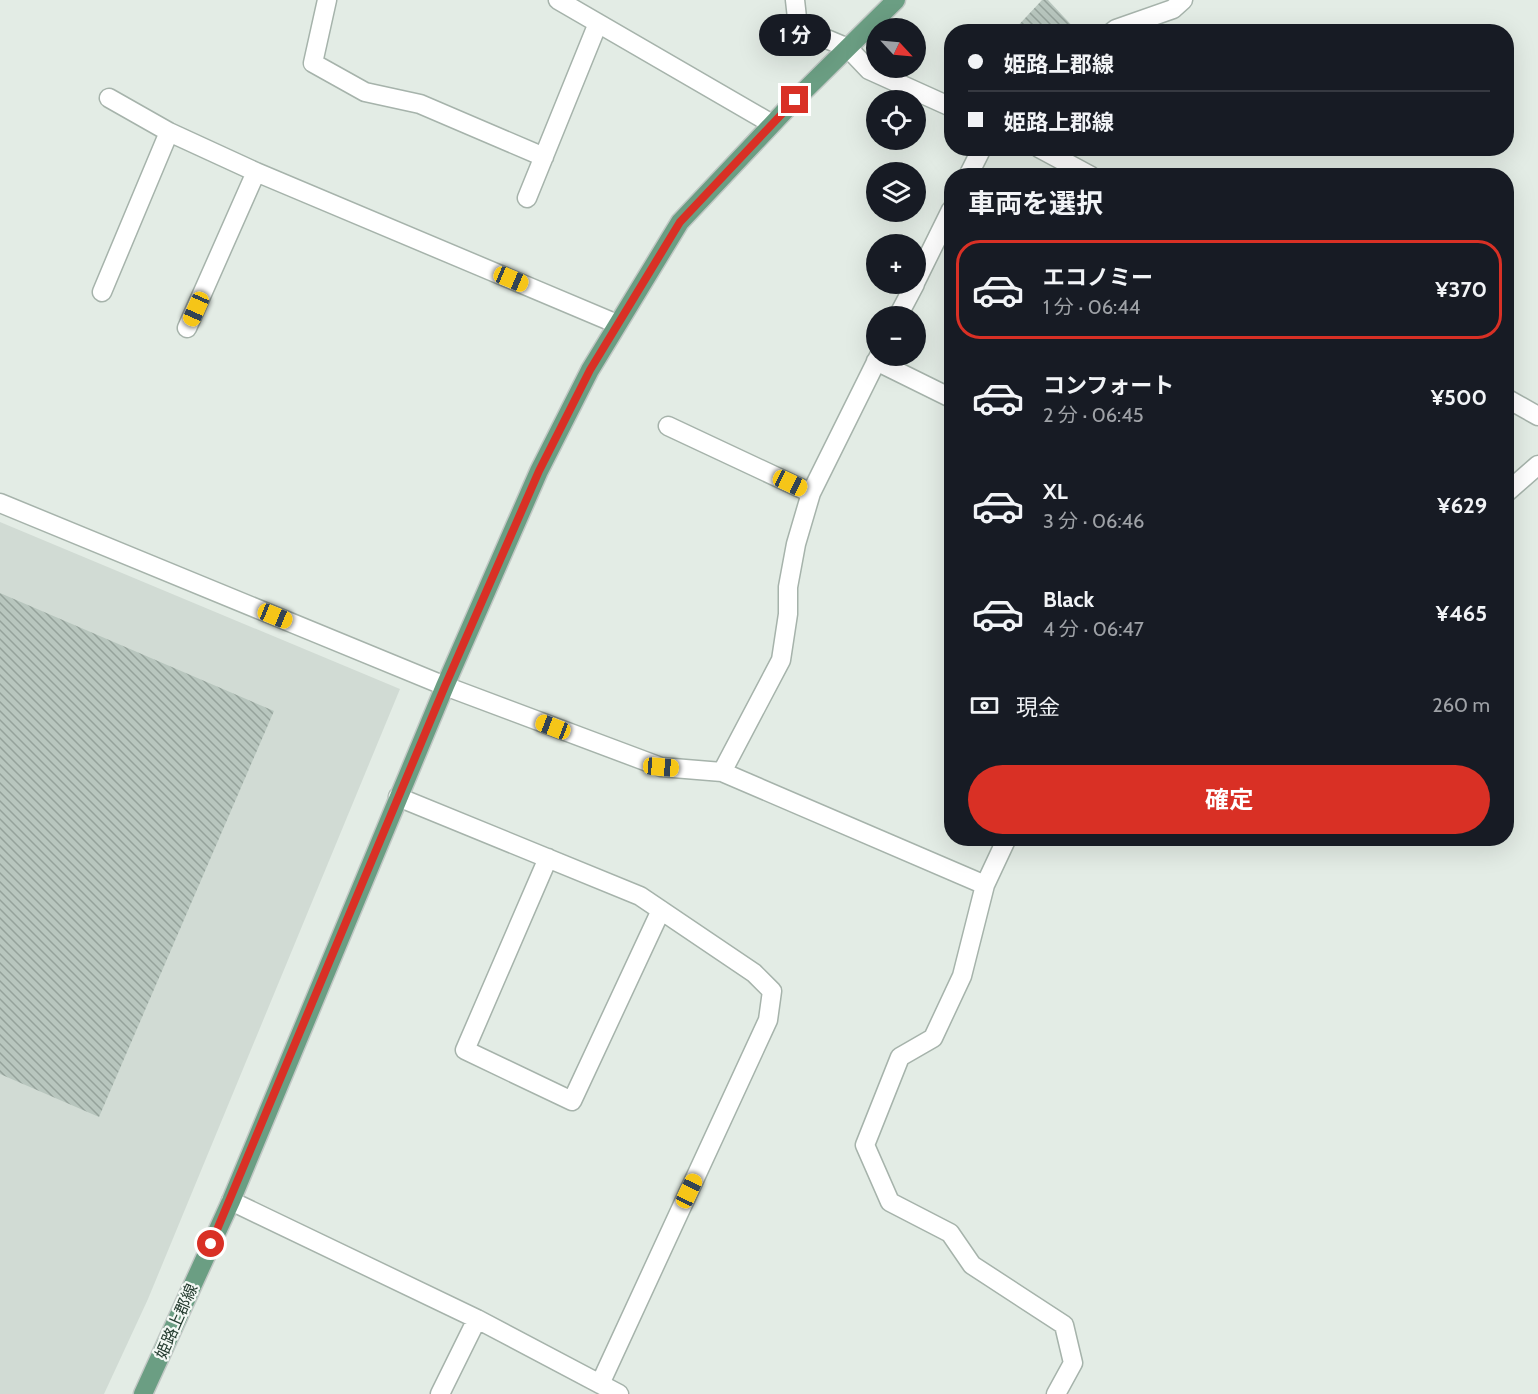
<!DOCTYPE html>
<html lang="ja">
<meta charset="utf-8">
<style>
:root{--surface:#171b24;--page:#20242c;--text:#f1f3f6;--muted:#9ea1a6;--line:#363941;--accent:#d93025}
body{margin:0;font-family:Cabin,"Noto Sans JP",sans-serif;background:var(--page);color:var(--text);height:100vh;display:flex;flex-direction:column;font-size:22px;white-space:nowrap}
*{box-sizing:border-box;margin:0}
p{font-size:20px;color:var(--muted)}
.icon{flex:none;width:33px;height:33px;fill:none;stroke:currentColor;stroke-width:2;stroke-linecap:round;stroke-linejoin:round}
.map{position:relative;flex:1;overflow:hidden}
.panel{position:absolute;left:944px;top:168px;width:570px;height:678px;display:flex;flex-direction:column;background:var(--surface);border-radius:24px;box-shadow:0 6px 24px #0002}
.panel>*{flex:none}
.banner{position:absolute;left:944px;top:24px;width:570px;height:132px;border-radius:24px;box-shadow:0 6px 24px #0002;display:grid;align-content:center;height:132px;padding:0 24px;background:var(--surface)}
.needle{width:39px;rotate:116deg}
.controls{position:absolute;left:866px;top:18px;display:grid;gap:12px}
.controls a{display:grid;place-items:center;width:60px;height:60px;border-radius:50%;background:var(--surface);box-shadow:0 6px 24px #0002;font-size:30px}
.end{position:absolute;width:27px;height:27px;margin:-14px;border:8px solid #d93025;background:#fff;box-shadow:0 0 0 3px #fff}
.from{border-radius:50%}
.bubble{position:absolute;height:42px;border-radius:21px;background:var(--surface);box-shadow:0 6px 24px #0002;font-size:20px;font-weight:700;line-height:42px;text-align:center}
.car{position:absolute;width:18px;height:36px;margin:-18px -9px;border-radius:8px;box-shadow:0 0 4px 2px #0007;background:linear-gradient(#f5c518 24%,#345 0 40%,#f5c518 0 76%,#345 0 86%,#f5c518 0)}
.banner b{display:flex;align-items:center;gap:21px;height:57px;font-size:22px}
.banner b+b{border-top:2px solid var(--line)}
.banner i{width:15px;height:15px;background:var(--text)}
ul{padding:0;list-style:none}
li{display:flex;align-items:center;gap:18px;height:99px;margin:0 12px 9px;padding:0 12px;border:3px solid transparent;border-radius:24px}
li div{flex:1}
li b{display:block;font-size:22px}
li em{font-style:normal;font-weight:700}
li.on{border-color:var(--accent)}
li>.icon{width:54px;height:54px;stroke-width:1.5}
h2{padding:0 24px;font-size:27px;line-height:72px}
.pay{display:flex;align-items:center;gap:15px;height:66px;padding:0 24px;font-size:22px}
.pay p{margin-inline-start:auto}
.cta{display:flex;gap:12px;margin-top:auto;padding:12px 24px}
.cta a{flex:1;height:69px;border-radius:36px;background:var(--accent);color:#fff;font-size:24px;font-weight:700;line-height:69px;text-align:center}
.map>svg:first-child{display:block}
.built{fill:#d1dbd4}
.building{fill:url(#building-back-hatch)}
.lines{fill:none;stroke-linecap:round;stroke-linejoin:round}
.minor-casing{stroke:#a6b3ab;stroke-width:21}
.primary-casing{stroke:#c2c8c5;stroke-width:21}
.minor{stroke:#fff;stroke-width:18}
.primary{stroke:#6b9e83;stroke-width:18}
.route{stroke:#d93025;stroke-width:8}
.labels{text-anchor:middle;stroke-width:4.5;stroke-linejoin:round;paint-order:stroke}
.street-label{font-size:16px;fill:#243b2f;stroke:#f3f8f4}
</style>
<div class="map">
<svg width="1538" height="1394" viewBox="0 0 1538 1394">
<defs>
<pattern id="building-back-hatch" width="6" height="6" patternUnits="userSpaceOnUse" patternTransform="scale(1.5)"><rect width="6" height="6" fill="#b8c6be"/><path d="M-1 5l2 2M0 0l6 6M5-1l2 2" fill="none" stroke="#95a29b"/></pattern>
</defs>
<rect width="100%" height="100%" fill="#e3ece5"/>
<path class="built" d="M0 522 400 689 148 1299 104 1394H0Z"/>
<path class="building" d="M1042 0H1048L1078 32H1012Z
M0 593 274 711 99 1117 0 1074Z"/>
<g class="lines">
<g class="minor-casing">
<path id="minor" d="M327 0 313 63 365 92 420 104 544 157
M558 0 772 124
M795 0 798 27 848 48 869 70 951 107
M1112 32 1116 29 1173 9 1183 0
M109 98 169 132 256 172 617 324
M1039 148 1091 176
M968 176 982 148
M527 198 598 23
M915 283 951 210
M102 292 169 132
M898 316 915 284
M187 328 256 172
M876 361 951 398
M1506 398 1538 416
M668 426 811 493
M1506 493 1538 465
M0 503 445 686 661 767 722 772 985 885
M722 772 781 660 788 614V587L796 544 811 493 879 356
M398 797 640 896 754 973 772 991 768 1020 600 1384
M1007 838 985 885 962 976 933 1038 900 1057 865 1145 890 1202 950 1233 972 1265 1064 1325 1073 1363 1056 1394
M548 858 465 1050 572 1101 661 910
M231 1201 477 1319 619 1394
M440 1394 477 1319"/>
</g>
<g class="primary-casing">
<path id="primary" d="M143 1394 231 1201 445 686 539 471 590 370 680 222 795 100 896 0"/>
</g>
<use href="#minor" class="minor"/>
<use href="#primary" class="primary"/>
</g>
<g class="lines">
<path class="route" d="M211 1244 445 686 539 471 590 370 680 222 795 100"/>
</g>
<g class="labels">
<g class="street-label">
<text transform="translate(176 1321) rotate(-66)" y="6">姫路上郡線</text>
</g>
</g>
</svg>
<div class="controls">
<a><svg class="needle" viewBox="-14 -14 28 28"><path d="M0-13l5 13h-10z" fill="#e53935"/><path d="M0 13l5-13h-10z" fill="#9ea1a6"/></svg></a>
<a><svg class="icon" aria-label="locate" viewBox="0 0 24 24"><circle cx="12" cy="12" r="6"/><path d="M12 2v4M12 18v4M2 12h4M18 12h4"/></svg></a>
<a><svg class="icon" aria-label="layers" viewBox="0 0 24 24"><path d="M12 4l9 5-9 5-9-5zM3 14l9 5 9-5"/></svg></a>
<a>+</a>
<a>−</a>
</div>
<i class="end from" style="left:211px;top:1244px"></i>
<i class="end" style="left:795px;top:100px"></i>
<div class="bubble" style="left:759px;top:14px;width:72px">1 分</div>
<i class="car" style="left:511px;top:279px;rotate:113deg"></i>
<i class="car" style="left:196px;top:309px;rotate:204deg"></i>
<i class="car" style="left:790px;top:483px;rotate:115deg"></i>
<i class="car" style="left:275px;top:616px;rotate:112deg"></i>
<i class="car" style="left:553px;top:727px;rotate:291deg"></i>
<i class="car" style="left:661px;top:767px;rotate:95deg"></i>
<i class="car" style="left:689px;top:1191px;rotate:25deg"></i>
<div class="banner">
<b><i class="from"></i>姫路上郡線</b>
<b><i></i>姫路上郡線</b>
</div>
<section class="panel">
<h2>車両を選択</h2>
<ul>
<li class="on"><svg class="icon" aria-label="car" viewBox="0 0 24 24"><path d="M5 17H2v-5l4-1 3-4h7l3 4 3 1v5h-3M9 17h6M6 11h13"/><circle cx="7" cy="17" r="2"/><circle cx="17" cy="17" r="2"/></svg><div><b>エコノミー</b><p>1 分 · 06:44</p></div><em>¥370</em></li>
<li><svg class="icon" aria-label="car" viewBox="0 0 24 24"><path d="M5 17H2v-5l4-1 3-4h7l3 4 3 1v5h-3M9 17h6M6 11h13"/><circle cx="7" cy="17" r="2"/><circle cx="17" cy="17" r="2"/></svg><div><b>コンフォート</b><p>2 分 · 06:45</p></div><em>¥500</em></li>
<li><svg class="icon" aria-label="car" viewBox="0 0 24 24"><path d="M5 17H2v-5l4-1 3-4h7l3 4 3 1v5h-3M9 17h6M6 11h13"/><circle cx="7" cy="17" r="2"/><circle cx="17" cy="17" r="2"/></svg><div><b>XL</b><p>3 分 · 06:46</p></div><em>¥629</em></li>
<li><svg class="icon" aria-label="car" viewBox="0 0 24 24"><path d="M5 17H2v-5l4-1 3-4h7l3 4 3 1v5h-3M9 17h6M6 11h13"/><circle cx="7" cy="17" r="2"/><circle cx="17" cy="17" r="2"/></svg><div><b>Black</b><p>4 分 · 06:47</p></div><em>¥465</em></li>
</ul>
<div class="pay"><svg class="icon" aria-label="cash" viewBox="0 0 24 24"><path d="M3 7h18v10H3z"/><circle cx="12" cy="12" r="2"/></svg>現金<p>260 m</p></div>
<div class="cta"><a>確定</a></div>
</section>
</div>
